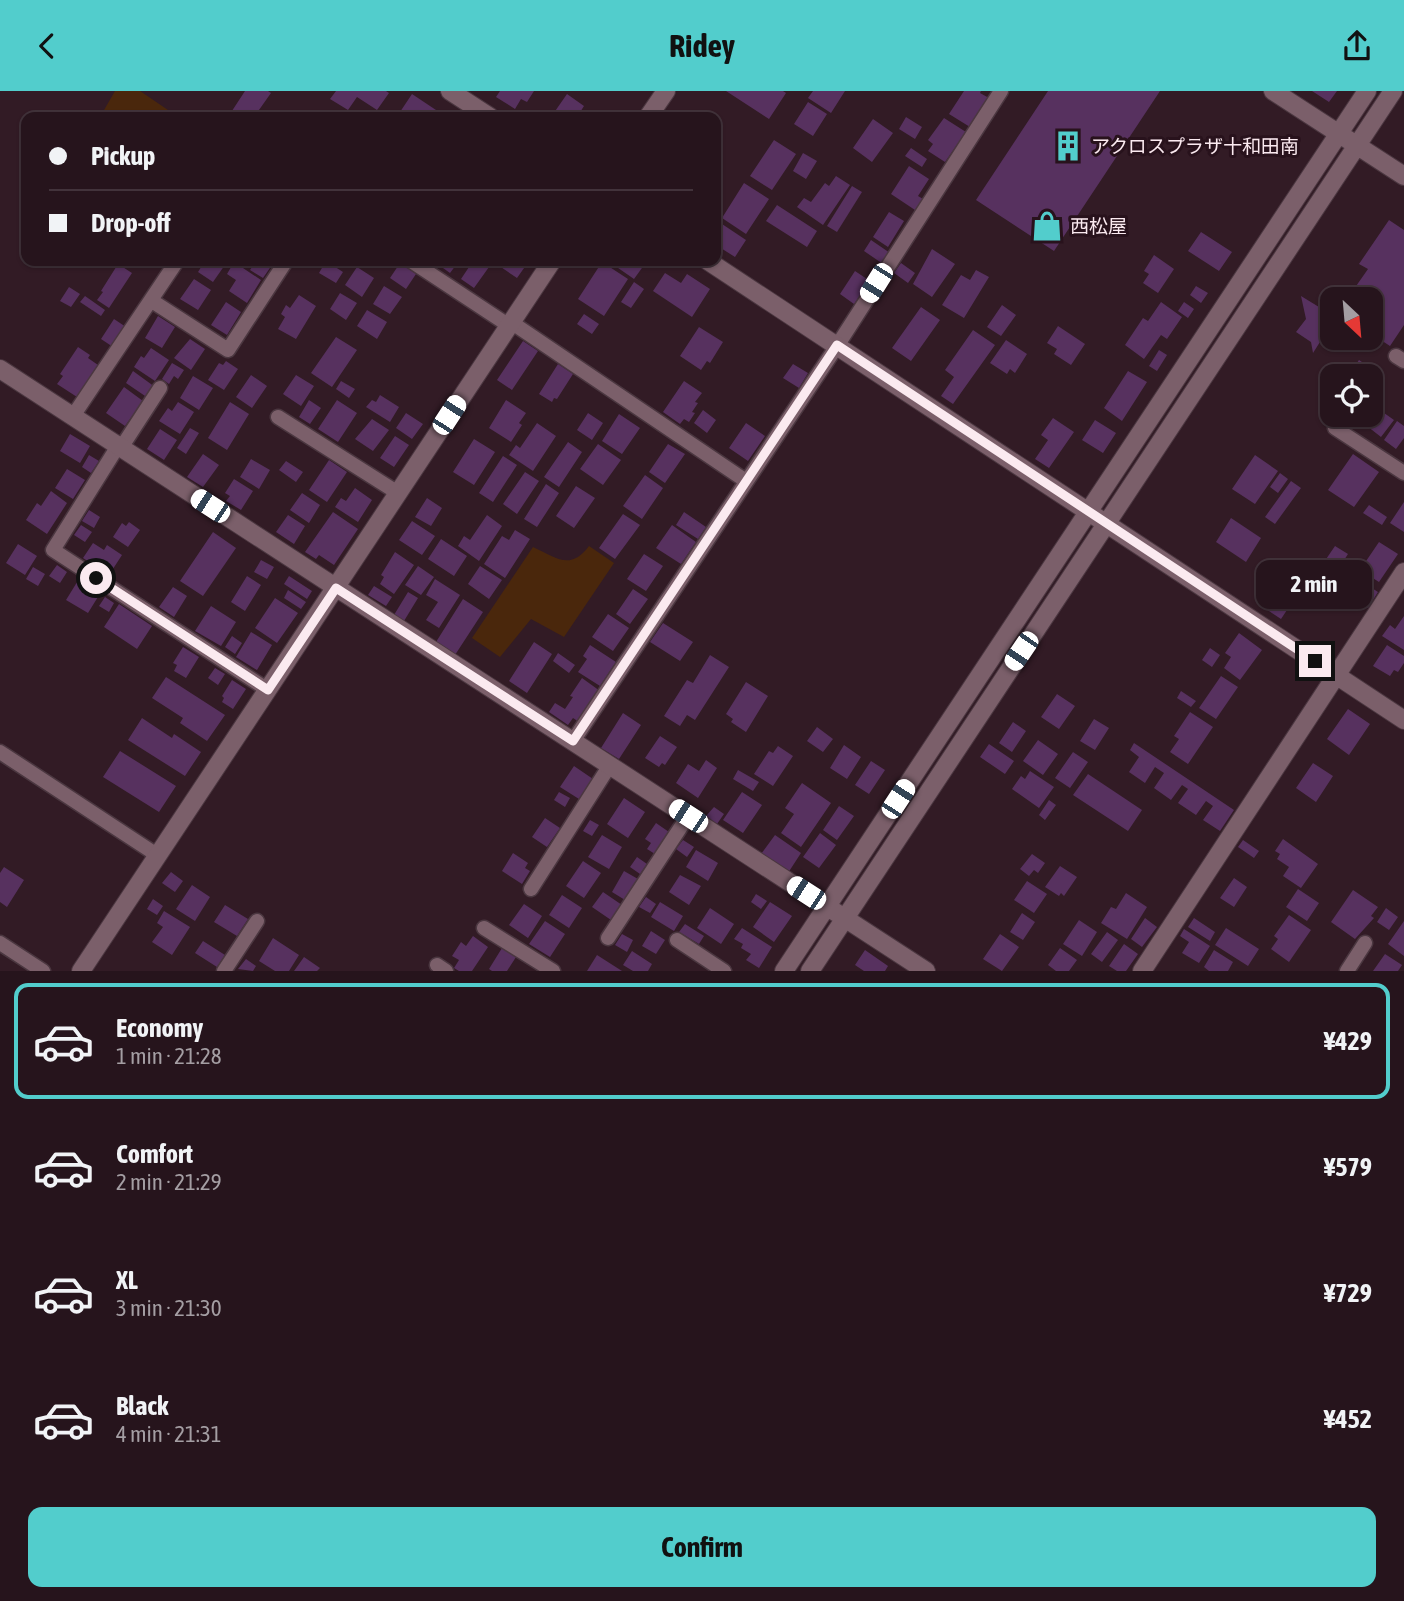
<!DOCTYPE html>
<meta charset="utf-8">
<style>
:root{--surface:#26141c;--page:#2e1d25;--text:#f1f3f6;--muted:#a49ea3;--line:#42333b;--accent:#52cdcc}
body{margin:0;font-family:"Asap Condensed","Noto Sans JP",sans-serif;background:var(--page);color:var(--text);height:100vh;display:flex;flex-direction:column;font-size:26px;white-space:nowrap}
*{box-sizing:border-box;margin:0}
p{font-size:23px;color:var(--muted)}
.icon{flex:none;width:38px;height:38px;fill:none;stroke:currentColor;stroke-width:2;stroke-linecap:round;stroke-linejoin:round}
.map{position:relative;height:880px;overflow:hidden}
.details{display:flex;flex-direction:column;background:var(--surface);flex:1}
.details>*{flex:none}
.guide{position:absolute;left:21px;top:21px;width:700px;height:154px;border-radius:14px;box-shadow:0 2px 5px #0004,0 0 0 2px var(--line);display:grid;align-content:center;height:154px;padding:0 28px;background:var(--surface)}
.needle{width:46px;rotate:154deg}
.controls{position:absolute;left:1320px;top:196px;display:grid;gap:14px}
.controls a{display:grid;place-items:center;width:63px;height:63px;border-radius:14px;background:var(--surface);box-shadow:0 2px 5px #0004,0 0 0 2px var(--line);font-size:35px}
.end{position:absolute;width:32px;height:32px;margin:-16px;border:9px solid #fbeaf0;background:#111;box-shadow:0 0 0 4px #111}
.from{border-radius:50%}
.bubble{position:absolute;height:49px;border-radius:14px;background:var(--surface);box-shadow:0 2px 5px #0004,0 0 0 2px var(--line);font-size:23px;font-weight:700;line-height:49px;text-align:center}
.car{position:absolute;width:21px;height:42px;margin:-21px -10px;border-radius:9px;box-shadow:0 0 5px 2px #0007;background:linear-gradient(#fff 24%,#345 0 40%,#fff 0 76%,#345 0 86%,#fff 0)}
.guide b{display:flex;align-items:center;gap:24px;height:66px;font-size:26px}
.guide b+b{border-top:2px solid var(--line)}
.guide i{width:18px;height:18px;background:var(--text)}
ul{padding:12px 0 0;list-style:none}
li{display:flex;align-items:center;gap:21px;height:116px;margin:0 14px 10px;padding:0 14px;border:4px solid transparent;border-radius:14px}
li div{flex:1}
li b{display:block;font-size:26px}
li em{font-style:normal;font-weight:700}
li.current{border-color:var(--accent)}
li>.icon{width:63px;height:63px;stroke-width:1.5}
.action{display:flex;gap:14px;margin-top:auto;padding:14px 28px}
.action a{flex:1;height:80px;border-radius:14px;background:var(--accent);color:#111;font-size:28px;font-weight:700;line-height:80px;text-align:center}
header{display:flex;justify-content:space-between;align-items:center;height:91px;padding:0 28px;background:var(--accent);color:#111;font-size:32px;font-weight:700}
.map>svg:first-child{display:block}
.green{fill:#4a270c}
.building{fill:#57315f}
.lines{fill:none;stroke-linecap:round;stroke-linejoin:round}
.minor-casing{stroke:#4b3740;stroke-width:17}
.tertiary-casing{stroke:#4b3740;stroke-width:20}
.minor{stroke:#7b5f6a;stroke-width:14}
.tertiary{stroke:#7b5f6a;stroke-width:18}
.route{stroke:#fbeaf0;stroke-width:9}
.labels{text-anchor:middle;stroke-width:6;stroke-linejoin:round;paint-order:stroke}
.poi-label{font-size:19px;fill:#fbeaf0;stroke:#28121c;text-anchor:start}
</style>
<header><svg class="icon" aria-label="back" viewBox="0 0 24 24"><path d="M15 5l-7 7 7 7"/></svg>Ridey<svg class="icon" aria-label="share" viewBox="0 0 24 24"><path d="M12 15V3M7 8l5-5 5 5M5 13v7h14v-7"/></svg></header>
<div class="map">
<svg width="1404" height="880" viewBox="0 0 1404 880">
<rect width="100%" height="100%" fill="#321b25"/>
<path class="green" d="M115 0H140L168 19 164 26H100Z
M589 455 614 472 564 546 531 528 500 566 472 547 533 456C557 467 570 480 589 455Z"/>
<path class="building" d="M245 0H268L271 2 254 26H228Z
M336 0H386L389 2 377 19 357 6 348 19 330 8Z
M500 0H534L527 11 521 8 515 18 496 6Z
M726 0H783L786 2 769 28Z
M813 0H845L831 22 808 7Z
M964 0H981L980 2 989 7 970 36 949 23Z
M1048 0H1160L1054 160 976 109Z
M1312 0H1337L1329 11Z
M412 3 445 25 444 26H408L400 21Z
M567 3 584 15 577 26H551Z
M808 11 827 23 813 45 794 33Z
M906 26 922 36 915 48 899 38Z
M944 27 966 41 945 71 928 60 933 53 928 49Z
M873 28 893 42 872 71 853 57Z
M774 49 796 63 772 99 750 85Z
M911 57 927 68 922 76 905 65Z
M803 62 817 70 806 88 793 80Z
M909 75 929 88 918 105 923 108 915 119 891 103Z
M836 85 850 94 823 134 797 116 804 107 811 111 825 92 829 95Z
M744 92 769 108 746 143 722 127Z
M852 95 862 101 837 141 827 135Z
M777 114 817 140 807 156 766 130Z
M889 121 904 130 888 156 873 146Z
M1389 129 1404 139V234L1390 255 1370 242V208H1347L1368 178 1359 173Z
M719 131 746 149 735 166 716 154V136Z
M1201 141 1232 161 1219 180 1188 160Z
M871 149 890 162 883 173 864 160Z
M932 158 955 173 932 206 913 193Z
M1154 164 1174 178 1158 202 1143 192 1149 183 1144 180Z
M205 170 227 171 213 191 198 181Z
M256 170H265L272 174 263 187 250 179Z
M326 170 343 181 336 192 319 182Z
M437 170H459L450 182 436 172Z
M473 170H479L489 176 474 197 461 188Z
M492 170H529L517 187Z
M608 170H647L634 188Z
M234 171 261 189 247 212 229 200 236 189 227 183Z
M602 171 628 188 604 225 578 208Z
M400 172 416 183 406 198 390 187Z
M901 172 915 182 908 192 894 182Z
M118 173 132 182 109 217 97 209 103 201 101 200Z
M357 176 374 187 362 206 345 194Z
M976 179 989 186 964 227 942 214 961 184 970 189Z
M855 180 870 190 854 213 840 203Z
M665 182 681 192 687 183 710 198 692 226 653 200Z
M194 188 211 199 198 219 180 208Z
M634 191 644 198 631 217 621 211Z
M384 195 402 206 390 223 373 213Z
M1196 195 1208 202 1201 212 1190 204Z
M69 196 80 203 71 216 60 210Z
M340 202 357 212 346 229 330 218Z
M299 204 316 215 296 248 278 238 285 226 281 223 286 214 290 217Z
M85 205 105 219 101 225 80 211Z
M1301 205 1332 224V232L1313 262 1311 251 1296 241 1306 228Z
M226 211 241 221 227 244 211 234Z
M1161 211 1182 226 1167 248 1161 244 1144 268 1125 254 1143 227 1148 230Z
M1184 211 1194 218 1188 227 1178 220Z
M1002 214 1016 224 1001 245 987 236Z
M921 216 940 229 911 270 892 257Z
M367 219 387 231 377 248 357 235Z
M584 223 599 233 592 243 577 233Z
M158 225 175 236 162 257 145 247Z
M114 228 126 236 113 256 101 248Z
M1058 235 1085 253 1071 274 1054 263 1057 258 1047 252Z
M699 236 723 251 710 272 707 270 701 279 680 265Z
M973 239 995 254 953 313 941 305 954 286 945 279Z
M336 246 357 259 332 296 311 282Z
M190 248 205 258 191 279 174 267Z
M1006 249 1027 263 1015 282 1010 278 1007 283 990 272Z
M523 250 538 260 512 299 497 289Z
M78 256 90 264 88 267 98 274 77 306 57 293 63 285 60 283Z
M151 257 169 269 155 290 134 276 141 265 144 267Z
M1159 259 1167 264 1157 280 1149 275Z
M1359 269 1375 280 1372 285H1348Z
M226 270 238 278 224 299 208 289 219 272 223 274Z
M172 272 184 279 178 288 174 285 169 293 162 288Z
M558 273 573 283 557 308 554 307 552 311 539 303Z
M793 273 808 282 799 297 783 287Z
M133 280 155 296 148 307 126 292Z
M1128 280 1147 291 1122 330 1104 317Z
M251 284 267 295 252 317 236 306Z
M296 284 314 295 301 315 283 303Z
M193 285 213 297 199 319 180 307Z
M341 290 355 298 349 307 336 298Z
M684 290 702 302 695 311 698 312 692 321 695 322 689 331 684 328 680 333 663 321Z
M124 296 143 310 125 335 106 322Z
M380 304 399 316 390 331 366 316 372 309 376 311Z
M309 309 321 317 310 333 299 326Z
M337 309 357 322 338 351 318 338Z
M506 309 526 322 519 332 522 334 511 351 489 337Z
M178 311 194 321 180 343 159 330 168 317 172 320Z
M230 311 249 323 227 359 208 347Z
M1370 312 1394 329 1381 346 1358 328 1361 324H1370Z
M703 319 716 329 707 342 694 332Z
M406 322 423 333 412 348 396 337Z
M588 322 603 332 592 349 577 339Z
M619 323 640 337 622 363 602 350Z
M1053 327 1074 341 1049 377 1035 368 1048 349 1041 344Z
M372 328 389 339 373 360 355 348Z
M1095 329 1116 342 1103 362 1082 349Z
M1397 330 1404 335V347L1396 358 1384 349Z
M537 332 556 345 533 380 509 364 516 354 520 357Z
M746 332 765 345 748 370 729 357Z
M190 337 199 342 186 363 177 357Z
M160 338 177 349 164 369 147 358Z
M70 343 90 355 80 372 60 360Z
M395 345 409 354 394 376 380 367Z
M474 348 495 361 474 394 453 381Z
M568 351 582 361 559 396 544 386Z
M598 353 621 369 603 394 580 378Z
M668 353 685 363 665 392 649 381Z
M203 363 219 374 203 396 187 386Z
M1353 363 1379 381 1354 416 1328 399Z
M89 364 99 370 91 382 82 376Z
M1255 364 1278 380 1255 413 1232 398Z
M503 365 517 374 493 411 479 402Z
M251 368 270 379 259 398 240 386Z
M329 369 347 381 327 411 309 399Z
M286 370 303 381 296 391 279 379Z
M67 378 85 389 73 408 55 397Z
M525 381 539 390 517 423 503 413Z
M1280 382 1288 388 1278 402 1270 396Z
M645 384 663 397 642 428 623 415Z
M234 388 253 400 241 419 226 410 230 405 225 402Z
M1291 390 1301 397 1275 433 1265 426Z
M546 393 559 402 537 436 524 428Z
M576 395 595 407 574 437 556 425Z
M355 397 372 409 358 431 335 416 341 407 346 410Z
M51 400 67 412 47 443 26 429 37 412 41 415Z
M302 402 320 414 309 432 290 419Z
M427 407 442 417 431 435 415 426Z
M1404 411V441L1390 432Z
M1369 414 1387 426 1382 434 1363 422Z
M89 419 100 426 94 437 82 430Z
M333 421 358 438 334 474 319 464 316 468 305 461Z
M684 421 706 436 698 448 676 434Z
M623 423 640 434 615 468 599 457Z
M288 424 305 435 294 453 276 441Z
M487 424 502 435 479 470 458 455 464 445 470 449Z
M1231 427 1261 447 1246 471 1216 451Z
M412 430 435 445 422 464 399 449Z
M129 431 140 439 128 456 113 446 122 432 126 435Z
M81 434 92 441 85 451 74 444Z
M672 434 696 451 681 473 656 457Z
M515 439 530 448 505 487 484 473 502 445 509 449Z
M213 441 236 457 203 505 180 490Z
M441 448 467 465 454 485 428 468Z
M1379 451 1398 463 1379 491 1360 479Z
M93 452 104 459 107 454 122 464 109 484 83 467Z
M18 453 37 465 25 484 6 472Z
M1335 455 1348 463 1333 486 1320 477Z
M395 461 414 474 394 503 380 493 384 486 381 484Z
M644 463 663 475 646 500 627 488Z
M261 469 274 476 267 488 254 481Z
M57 474 67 481 60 492 49 485Z
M418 475 434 486 421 504 405 494Z
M480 475 502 489 489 508 468 493Z
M33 476 45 483 38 495 26 488Z
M1287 479 1305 492 1295 507 1276 494Z
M1341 484 1354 493 1358 488 1378 501 1368 517 1334 495Z
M247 485 261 494 245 520 231 511Z
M289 485 312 500 307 508 284 493Z
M79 488 101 501 88 522 66 509Z
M435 488 460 504 439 537 426 529 438 511 426 504Z
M374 495 392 506 386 515 368 504Z
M173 496 187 505 174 526 159 516Z
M633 498 648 508 630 533 616 523Z
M288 499 306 511 301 518 284 507Z
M408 501 418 507 404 530 394 524Z
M1273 502 1280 507 1283 503 1293 510 1281 528 1263 516Z
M105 506 114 512 109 521 99 515Z
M275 507 298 522 277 552 255 537Z
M463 508 483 521 455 564 436 551Z
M119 513 152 535 137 558 104 536Z
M211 515 236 531 221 555 195 540Z
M608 523 629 537 613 560 592 546Z
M1404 525V559L1382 545 1390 534 1395 538Z
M663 532 693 551 680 570 650 551Z
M251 541 272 554 257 579 236 566Z
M1239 542 1262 559 1240 589 1224 577 1231 566 1225 562Z
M232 545 242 552 235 563 225 556Z
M534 551 552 563 527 602 509 590Z
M590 554 616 571 600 595 578 581 587 568 583 565Z
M1387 554 1404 565V572L1398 581 1394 579 1390 585 1373 575Z
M183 556 199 566 186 587 174 580 177 574 173 572Z
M1210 557 1220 564 1212 576 1202 569Z
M558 562 575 574 569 582 553 570Z
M710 564 729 576 695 629 687 624 680 635 664 625 687 589 693 592Z
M215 577 225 583 218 594 208 587Z
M1221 585 1238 596 1216 628 1199 617Z
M166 586 225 624 207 650 180 632 183 627 152 607Z
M582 587 600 600 579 631 573 627 568 634 549 621 555 612 565 618 573 606 570 605Z
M232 589 246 598 233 618 222 611 224 607 222 605Z
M746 591 768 605 746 641 731 631 733 628 726 623Z
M1181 600 1196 610 1191 616 1177 607Z
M1057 603 1075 615 1059 638 1041 626Z
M1348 618 1370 633 1349 664 1327 648Z
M1190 621 1213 636 1188 673 1170 661 1179 648 1174 645Z
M623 622 641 634 619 668 601 657Z
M142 627 172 647 174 643 201 661 185 685 128 649Z
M1094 628 1109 637 1095 659 1080 650Z
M1013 631 1026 640 1012 661 999 652Z
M817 636 833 648 823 661 807 650Z
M660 645 677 656 665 674 662 672 659 676 645 667Z
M1038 649 1058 663 1043 684 1023 670Z
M1134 652 1234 719 1220 740 1203 729 1213 715 1206 710 1196 724 1178 712 1188 698 1182 694 1171 709 1154 697 1164 682 1155 676 1145 692 1129 681 1139 666 1130 659Z
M989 653 1014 670 1005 683 980 666Z
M844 654 861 666 847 688 830 677Z
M778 655 793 665 773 695 754 683 769 660 773 662Z
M120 660 176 695 159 721 103 686Z
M1073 661 1088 671 1070 697 1055 687Z
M706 669 717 677 698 707 676 692 688 673 699 680Z
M871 670 885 679 869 703 855 694Z
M1313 672 1333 685 1316 711 1296 697Z
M574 675 593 688 579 708 560 696Z
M738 679 759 691 753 700 733 688Z
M1030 680 1054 696 1039 717 1012 698 1021 685 1025 688Z
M1088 683 1142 719 1128 740 1073 704Z
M802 692 831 712 801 756 781 742 794 723 785 717Z
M559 701 570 707 565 716 554 709Z
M742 701 762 714 743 742 723 729Z
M624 707 645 721 628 747 607 733Z
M1049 709 1056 714 1045 729 1039 724Z
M839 715 854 725 837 749 823 739Z
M714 716 724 723 717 733 706 725Z
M545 727 560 737 547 756 532 746Z
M590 729 599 734 592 745 583 740Z
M656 732 669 741 655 763 647 758 651 752 645 748Z
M820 742 836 754 819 777 803 766Z
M602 744 622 756 609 778 588 766Z
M775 744 801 762 788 782 761 763Z
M1283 748 1318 773 1301 797 1283 785 1289 776 1277 768 1280 763 1275 760Z
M683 749 694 756 687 766 676 758Z
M1243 749 1259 760 1254 767 1238 756Z
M696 759 718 772 708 790 686 776Z
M513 762 528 772 525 777 530 780 522 793 502 780Z
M1032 763 1045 772 1038 782 1034 779 1029 785 1020 778Z
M637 766 647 773 640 783 630 776Z
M583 770 601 782 584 807 566 795Z
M1060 775 1077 786 1064 805 1061 802 1059 805 1045 796Z
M4 776 24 789 7 816 0 811V782Z
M624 780 638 788 625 809 612 801Z
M171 781 183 790 175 801 162 792Z
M680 784 701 795 689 814 669 801Z
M1234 787 1247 796 1234 816 1220 807Z
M1027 790 1047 803 1034 822 1014 809Z
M192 794 210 806 195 830 176 818Z
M1298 798 1319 812 1307 830 1286 816Z
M1353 799 1378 816 1371 825 1374 827 1355 848 1331 831Z
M603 801 622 814 611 829 592 816Z
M1126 802 1147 816 1127 848 1101 832 1111 816 1116 818Z
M756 803 767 810 761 818 751 811Z
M562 804 582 817 569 837 549 824Z
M646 806 656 813 650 822 639 816Z
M153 808 163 815 157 824 147 818Z
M660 811 683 825 674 840 651 826Z
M770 811 792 825 774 851 753 836Z
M524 813 542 825 528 847 509 834Z
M225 814 248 828 237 845 214 831Z
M710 817 734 833 721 853 697 837Z
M1386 817 1398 826 1389 839 1377 831Z
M164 820 190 836 172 864 152 851 163 836 157 832Z
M1022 822 1035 831 1023 849 1010 841Z
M1289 824 1311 839 1289 871 1271 858 1278 848 1274 845Z
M1145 827 1157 836 1142 856 1131 848Z
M1194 827 1215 841 1210 850 1188 836Z
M1079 829 1097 841 1082 865 1063 853Z
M545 830 565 843 550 866 529 853Z
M1404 830V865L1388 853Z
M685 833 704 845 699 853 679 841Z
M742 837 772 856 759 877 746 869 751 863 741 857 743 853 734 848Z
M1226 837 1259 858 1248 875 1215 854Z
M1184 838 1210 855 1199 872 1182 862 1189 851 1180 845Z
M651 840 665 849 656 863 642 855Z
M1107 841 1118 849 1102 871 1091 863Z
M622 843 633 849 627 861 615 854Z
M1000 843 1019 856 1002 880 983 868Z
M473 845 488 856 472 880H459L454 877 459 869 452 865 461 851 466 855Z
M273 847 299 864 289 880H275L259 870Z
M203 850 225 864 217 876 195 862Z
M1124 853 1138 863 1126 880H1117L1109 875Z
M502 857 516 866 507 880H492L489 878Z
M1060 857 1077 869 1069 880H1056L1048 874Z
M865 859 888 875 885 880H864L855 874Z
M1214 859 1233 871 1228 880H1209L1204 876Z
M632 860 652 873 648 880H633L623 874Z
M1385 863 1402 874 1398 880H1373Z
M597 864 622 880H587Z
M304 866 320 877 317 880H294Z
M246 868 256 875 253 880 238 878Z"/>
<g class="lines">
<g class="minor-casing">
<path id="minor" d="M411 170 508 234
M152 210 228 259 286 170
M511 231 746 390
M1396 265 1404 270
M73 325 177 170
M278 326 398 402
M1335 337 1404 382
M118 355 53 459 268 599
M121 357 160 297
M573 650 837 255 1001 0
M0 661 157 764
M531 798 610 674
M484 837 553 880
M608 847 688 725
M677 849 724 880
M0 852 43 880
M437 874 446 880
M224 880 257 830
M1347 880 1365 852"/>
</g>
<g class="tertiary-casing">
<path id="tertiary" d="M450 0 490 26
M1273 0 1404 85
M648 26 666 0
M708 170 1404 629
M0 278 926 880
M81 880 552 170
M784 880 1367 0
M810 880 1393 0
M1142 880 1404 481"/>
</g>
<use href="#minor" class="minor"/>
<use href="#tertiary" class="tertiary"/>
</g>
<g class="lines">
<path class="route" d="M96 487 268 599 336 497 573 650 837 254 1315 570"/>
</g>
<defs>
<g id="building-bare" transform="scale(2.415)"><path d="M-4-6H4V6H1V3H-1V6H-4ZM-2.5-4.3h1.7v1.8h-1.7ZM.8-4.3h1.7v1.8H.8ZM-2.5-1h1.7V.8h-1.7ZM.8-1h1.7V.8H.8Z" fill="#52cdcc" stroke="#28121c" stroke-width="2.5" paint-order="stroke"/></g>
<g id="shop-bare" transform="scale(2.415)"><path d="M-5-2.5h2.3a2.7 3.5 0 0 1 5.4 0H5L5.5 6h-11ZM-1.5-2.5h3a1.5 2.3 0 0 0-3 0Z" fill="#52cdcc" stroke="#28121c" stroke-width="2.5" paint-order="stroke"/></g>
</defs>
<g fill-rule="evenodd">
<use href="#building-bare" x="1068" y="55"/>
<use href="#shop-bare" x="1047" y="135"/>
</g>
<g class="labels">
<g class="poi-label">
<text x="1091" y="62">アクロスプラザ十和田南</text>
<text x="1070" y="142">西松屋</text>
</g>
</g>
</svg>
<div class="controls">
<a><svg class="needle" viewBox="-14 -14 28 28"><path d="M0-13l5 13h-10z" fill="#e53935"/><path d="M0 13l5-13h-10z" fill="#a49ea3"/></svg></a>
<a><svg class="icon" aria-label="locate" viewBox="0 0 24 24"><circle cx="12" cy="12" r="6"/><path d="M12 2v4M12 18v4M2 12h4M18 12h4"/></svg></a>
</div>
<i class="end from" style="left:96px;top:487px"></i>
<i class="end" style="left:1315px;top:570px"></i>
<div class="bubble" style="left:1256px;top:469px;width:116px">2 min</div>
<i class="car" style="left:876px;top:192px;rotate:212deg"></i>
<i class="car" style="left:449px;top:324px;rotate:33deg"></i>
<i class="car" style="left:210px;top:415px;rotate:303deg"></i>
<i class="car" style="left:1021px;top:560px;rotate:214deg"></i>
<i class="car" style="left:898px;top:708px;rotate:33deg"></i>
<i class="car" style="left:688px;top:725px;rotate:303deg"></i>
<i class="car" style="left:806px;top:802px;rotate:303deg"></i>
<div class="guide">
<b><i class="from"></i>Pickup</b>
<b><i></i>Drop-off</b>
</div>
</div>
<section class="details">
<ul>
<li class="current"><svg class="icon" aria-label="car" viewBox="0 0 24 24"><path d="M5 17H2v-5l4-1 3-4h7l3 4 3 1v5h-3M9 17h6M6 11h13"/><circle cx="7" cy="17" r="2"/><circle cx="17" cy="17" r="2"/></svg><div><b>Economy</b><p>1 min · 21:28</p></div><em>¥429</em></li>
<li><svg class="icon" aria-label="car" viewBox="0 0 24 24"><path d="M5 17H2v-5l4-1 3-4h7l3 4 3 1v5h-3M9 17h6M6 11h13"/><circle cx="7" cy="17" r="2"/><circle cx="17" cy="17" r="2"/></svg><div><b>Comfort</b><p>2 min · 21:29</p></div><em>¥579</em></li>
<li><svg class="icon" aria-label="car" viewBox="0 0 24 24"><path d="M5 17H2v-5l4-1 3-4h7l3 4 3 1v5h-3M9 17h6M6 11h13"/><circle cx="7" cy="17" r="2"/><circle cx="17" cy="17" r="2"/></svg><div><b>XL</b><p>3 min · 21:30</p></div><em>¥729</em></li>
<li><svg class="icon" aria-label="car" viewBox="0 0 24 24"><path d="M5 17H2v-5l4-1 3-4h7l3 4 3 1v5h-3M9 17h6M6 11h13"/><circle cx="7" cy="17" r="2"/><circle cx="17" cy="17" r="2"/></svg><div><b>Black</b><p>4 min · 21:31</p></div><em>¥452</em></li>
</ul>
<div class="action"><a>Confirm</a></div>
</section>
